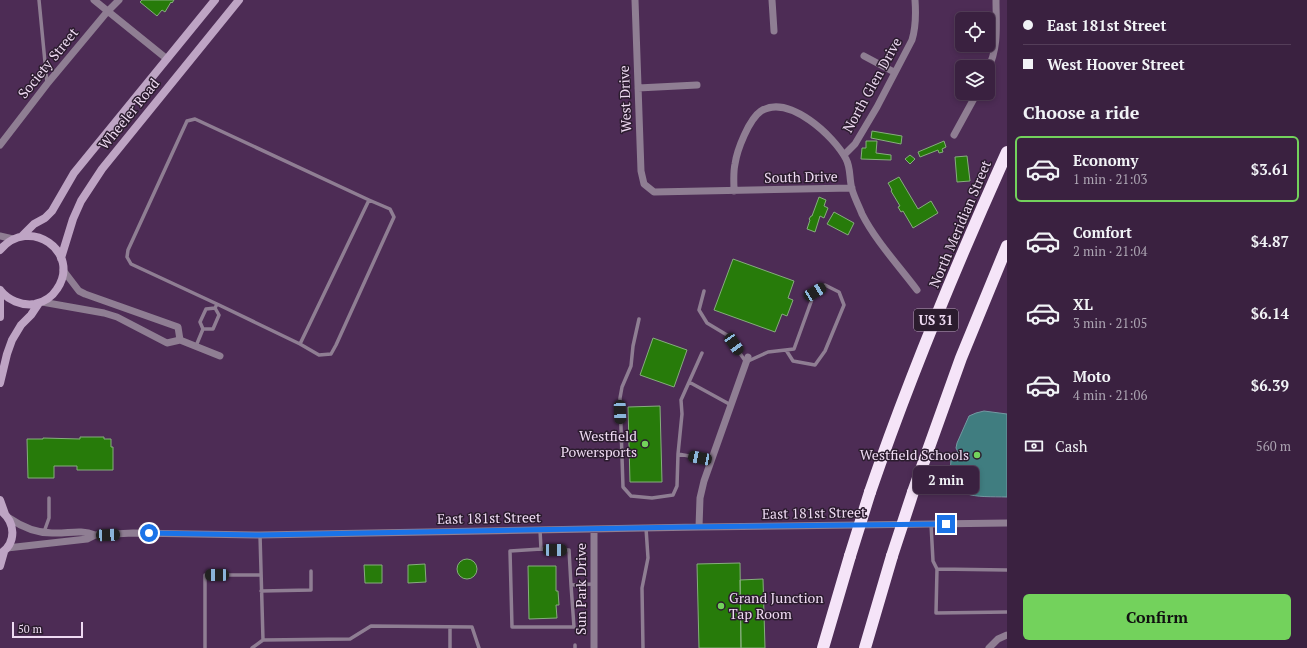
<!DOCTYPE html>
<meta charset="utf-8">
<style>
:root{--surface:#3a2140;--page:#412947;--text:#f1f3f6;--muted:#aba3b1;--line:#543e59;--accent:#73d25c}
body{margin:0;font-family:"PT Serif",serif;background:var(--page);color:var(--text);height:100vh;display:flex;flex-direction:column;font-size:15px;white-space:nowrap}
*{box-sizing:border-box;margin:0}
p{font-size:13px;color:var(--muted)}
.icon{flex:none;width:22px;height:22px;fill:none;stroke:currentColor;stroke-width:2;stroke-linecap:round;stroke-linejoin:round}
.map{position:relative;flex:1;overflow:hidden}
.side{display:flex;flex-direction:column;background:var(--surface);width:300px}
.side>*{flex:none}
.hud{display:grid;align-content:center;height:88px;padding:0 16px;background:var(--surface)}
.fabs{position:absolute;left:955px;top:12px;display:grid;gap:8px}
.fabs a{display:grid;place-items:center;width:40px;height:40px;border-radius:6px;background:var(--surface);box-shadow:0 2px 6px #0003,0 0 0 1px var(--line);font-size:20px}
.scale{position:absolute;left:12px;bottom:10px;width:71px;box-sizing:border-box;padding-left:4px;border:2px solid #eedaf2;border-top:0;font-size:11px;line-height:14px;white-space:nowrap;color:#eedaf2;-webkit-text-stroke:3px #2b1c2e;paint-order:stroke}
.end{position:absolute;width:18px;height:18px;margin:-9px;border:5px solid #1a73e8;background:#fff;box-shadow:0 0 0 2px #fff}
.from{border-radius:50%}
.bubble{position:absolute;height:28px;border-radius:6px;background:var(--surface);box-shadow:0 2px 6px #0003,0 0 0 1px var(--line);font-size:13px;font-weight:600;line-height:28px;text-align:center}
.car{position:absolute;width:12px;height:24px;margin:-12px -6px;border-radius:5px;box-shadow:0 0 3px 1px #0007;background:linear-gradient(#222 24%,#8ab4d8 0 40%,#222 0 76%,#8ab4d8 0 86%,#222 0)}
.hud b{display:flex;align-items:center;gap:14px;height:38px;font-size:15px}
.hud b+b{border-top:1px solid var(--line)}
.hud i{width:10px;height:10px;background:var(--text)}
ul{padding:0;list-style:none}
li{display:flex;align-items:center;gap:12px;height:66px;margin:0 8px 6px;padding:0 8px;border:2px solid transparent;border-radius:6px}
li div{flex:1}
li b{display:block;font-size:15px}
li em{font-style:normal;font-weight:600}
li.active{border-color:var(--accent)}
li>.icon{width:36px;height:36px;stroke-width:1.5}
h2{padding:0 16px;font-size:18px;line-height:48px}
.pay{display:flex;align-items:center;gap:10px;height:44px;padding:0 16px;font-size:15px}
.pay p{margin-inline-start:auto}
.action{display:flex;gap:8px;margin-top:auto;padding:8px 16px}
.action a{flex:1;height:46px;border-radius:6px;background:var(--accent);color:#111;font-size:16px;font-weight:600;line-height:46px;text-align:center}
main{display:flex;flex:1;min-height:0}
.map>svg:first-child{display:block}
.water{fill:#407d80;stroke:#7499a2}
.building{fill:#277b0a;stroke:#86ad7d}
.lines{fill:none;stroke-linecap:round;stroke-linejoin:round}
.lane{stroke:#8f7e93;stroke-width:3.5}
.street{stroke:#8f7e93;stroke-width:7}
.secondary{stroke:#bea4c4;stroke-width:8}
.highway{stroke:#f5e4f8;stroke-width:12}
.highway-bridge{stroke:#f5e4f8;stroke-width:12}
.route{stroke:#1a73e8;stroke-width:5}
.poi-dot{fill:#73d25c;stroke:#2b1c2e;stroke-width:1.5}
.labels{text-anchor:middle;stroke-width:3;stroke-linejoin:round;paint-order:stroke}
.shield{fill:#2b1c2e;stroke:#b4a1b7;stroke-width:1}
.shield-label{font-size:13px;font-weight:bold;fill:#eedaf2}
.street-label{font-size:14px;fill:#eedaf2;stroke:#2b1c2e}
.poi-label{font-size:14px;fill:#eedaf2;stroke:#2b1c2e;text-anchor:end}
</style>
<main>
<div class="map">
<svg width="1007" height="648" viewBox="0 0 1007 648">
<rect width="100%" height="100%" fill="#4d2c55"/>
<path class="water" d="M984 411 1007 414V497C977 496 946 501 951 460L959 454 956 448 957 443 969 416 976 413Z"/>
<path class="building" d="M142 0H174L172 3 171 2 165 12 162 10 157 16 140 2Z
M872 131 902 136 901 144 871 138Z
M866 141H877L876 153 891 155V160L861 159 862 148H866Z
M944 141 946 147 942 149 943 152 939 153 938 150 920 157 918 152Z
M910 155 915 159 910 164 905 159Z
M967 156 970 181 957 182 955 157Z
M899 177 918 209 931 201 938 213 913 228 903 211 901 212 898 207 900 206 891 191 892 190 888 183Z
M819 197 826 200 824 206 828 208 824 218 820 216 815 232 807 229 810 220 809 219 811 216H812Z
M834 212 854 223 848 235 827 224Z
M733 259 794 281 788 298 793 300 787 316 782 314 775 332 714 310Z
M653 338 687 350 674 387 640 375Z
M660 406 662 482H630L628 407Z
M80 437H104V439H111V447H113V470H77V466H54V478H28L27 439H43V438L80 439Z
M457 569a10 10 0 1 1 20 0a10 10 0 1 1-20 0Z
M740 563 741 648H699L697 564Z
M425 564 426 582 408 583V565Z
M364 565H382V583H365Z
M528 566H556V591H558L559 605H556L557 618 529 619Z
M763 579 765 648H741L740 580Z"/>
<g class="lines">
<path class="lane" d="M39 0 47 83
M704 291 699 310 707 323 727 335 746 362 768 352 794 349 815 291 825 285 839 292 844 305 825 351 815 365 793 361 786 350
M639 319 633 346 631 366 622 387 620 398 623 487 631 496 652 498 673 495 677 486 678 454 711 460
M203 329H213L219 315 215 308 217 304 131 264 127 257 128 250 187 121 195 119 369 200 300 344 217 304
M300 344 319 355 331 354 336 345 394 217 390 209 369 200
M196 346 203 329 200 322 206 309 215 308
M689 382 731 405
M678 454 682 414 681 400 702 353
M931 524 933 561 937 569
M540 530 541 549 569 550 571 585 594 584
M44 532 49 518V498
M260 535 263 640 350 639 371 626 472 627 479 648
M541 549 510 551 512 627H574L571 585
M1007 570 937 569 936 613 1007 612
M261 591 311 590V571
M205 648V575H261
M252 648 263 640
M450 648V627
M575 648V645
M643 648 642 588 648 558 646 528"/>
<path class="street" d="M94 0 167 59
M635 0 641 171 644 184 654 192 852 188
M772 0 774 31
M864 56 894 72
M988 69C999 46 996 25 996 0
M638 88 697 85
M954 135 977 93
M0 145 47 84 107 12 119 0
M844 155 855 144 877 107 912 40C916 27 916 14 915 0
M734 191C734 182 733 173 735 164 737 150 749 119 761 111 789 94 834 136 846 159 851 168 849 179 852 189 854 197 859 206 862 214 875 240 899 266 917 290
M0 236 13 239
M63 270 79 291 85 294 178 327 180 340
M42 302 104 313 117 317 167 343 180 340 220 356
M9 518C22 527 36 533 52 533 68 534 80 529 95 535
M699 527 700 498 704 481 748 357
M594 529V648
M7 548 87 539 95 535 133 533 260 535 699 527 1007 523
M989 648 998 639 1007 635"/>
<path class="secondary" d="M22 236 34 224 45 218 52 211 74 173 215 0
M0 250C29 215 82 252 57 289 52 297 44 302 35 304 21 306 8 300 0 290
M61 258 73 219 81 201 102 169 239 0
M0 317V290
M0 383 7 354 12 340 21 325 31 315 39 303
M0 500 5 514
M0 510C16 522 17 543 0 554
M0 566 4 552"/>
<path class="highway" d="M870 492C910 376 957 263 1007 152
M913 492 961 358 1007 246
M823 648 850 556
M865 648 892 556"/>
<path class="highway-bridge" d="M850 556 870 492
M892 556 913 492"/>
</g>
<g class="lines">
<path class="route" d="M149 533 260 535 686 527 946 524"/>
</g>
<g class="poi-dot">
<circle cx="645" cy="444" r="4"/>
<circle cx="977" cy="455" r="4"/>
<circle cx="721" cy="606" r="4"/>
</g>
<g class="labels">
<rect class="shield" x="914" y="309" width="44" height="22" rx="3"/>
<g class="shield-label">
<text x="936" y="325">US 31</text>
</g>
<g class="street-label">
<text transform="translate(48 63) rotate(-51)" y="5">Society Street</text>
<text transform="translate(872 85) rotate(-61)" y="5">North Glen Drive</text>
<text transform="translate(625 99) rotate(-92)" y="5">West Drive</text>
<text transform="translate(129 114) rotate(-51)" y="5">Wheeler Road</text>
<text transform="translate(801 177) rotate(-1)" y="5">South Drive</text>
<text transform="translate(960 224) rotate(-67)" y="5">North Meridian Street</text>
<text transform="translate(814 513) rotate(-1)" y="5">East 181st Street</text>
<text transform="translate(489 518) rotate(-1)" y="5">East 181st Street</text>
<text transform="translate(581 589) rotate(-90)" y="5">Sun Park Drive</text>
</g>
<g class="poi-label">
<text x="637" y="441">Westfield<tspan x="637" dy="16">Powersports</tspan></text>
<text x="969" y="460">Westfield Schools</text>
<text x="729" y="603" text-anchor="start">Grand Junction<tspan x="729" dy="16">Tap Room</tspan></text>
</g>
</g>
</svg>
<div class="fabs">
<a><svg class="icon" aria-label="locate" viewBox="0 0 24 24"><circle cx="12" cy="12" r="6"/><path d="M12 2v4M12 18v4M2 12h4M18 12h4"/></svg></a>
<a><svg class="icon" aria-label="layers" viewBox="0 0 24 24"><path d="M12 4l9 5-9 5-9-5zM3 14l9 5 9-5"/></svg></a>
</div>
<div class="scale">50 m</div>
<i class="end from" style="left:149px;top:533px"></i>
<i class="end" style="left:946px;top:524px"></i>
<div class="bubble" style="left:913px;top:466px;width:66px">2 min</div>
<i class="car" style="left:815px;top:292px;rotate:59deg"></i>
<i class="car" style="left:734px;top:344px;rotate:145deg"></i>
<i class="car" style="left:620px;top:412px;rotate:178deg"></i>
<i class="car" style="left:700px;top:458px;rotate:281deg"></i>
<i class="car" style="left:108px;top:535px;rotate:87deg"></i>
<i class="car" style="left:555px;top:550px;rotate:91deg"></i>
<i class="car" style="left:217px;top:575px;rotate:270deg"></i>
</div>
<section class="side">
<div class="hud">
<b><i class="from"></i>East 181st Street</b>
<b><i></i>West Hoover Street</b>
</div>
<h2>Choose a ride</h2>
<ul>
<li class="active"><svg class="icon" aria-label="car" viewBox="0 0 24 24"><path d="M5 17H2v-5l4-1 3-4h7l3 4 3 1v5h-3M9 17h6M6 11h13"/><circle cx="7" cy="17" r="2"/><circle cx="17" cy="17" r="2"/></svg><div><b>Economy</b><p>1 min · 21:03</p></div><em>$3.61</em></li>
<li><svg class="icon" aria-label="car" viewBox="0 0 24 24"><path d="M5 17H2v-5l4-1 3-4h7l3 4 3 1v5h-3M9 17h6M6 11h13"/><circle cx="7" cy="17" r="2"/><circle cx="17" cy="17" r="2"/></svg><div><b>Comfort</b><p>2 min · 21:04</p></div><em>$4.87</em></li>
<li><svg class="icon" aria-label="car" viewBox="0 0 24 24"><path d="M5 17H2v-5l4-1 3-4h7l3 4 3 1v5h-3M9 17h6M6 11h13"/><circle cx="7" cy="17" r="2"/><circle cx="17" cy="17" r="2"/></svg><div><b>XL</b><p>3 min · 21:05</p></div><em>$6.14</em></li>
<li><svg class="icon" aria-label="car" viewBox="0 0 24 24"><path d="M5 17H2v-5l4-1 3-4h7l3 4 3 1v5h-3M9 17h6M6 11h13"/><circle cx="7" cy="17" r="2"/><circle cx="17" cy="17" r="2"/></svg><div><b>Moto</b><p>4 min · 21:06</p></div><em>$6.39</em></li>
</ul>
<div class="pay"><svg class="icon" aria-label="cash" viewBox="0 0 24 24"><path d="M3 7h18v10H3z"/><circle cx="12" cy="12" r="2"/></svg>Cash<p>560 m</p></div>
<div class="action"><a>Confirm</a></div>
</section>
</main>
